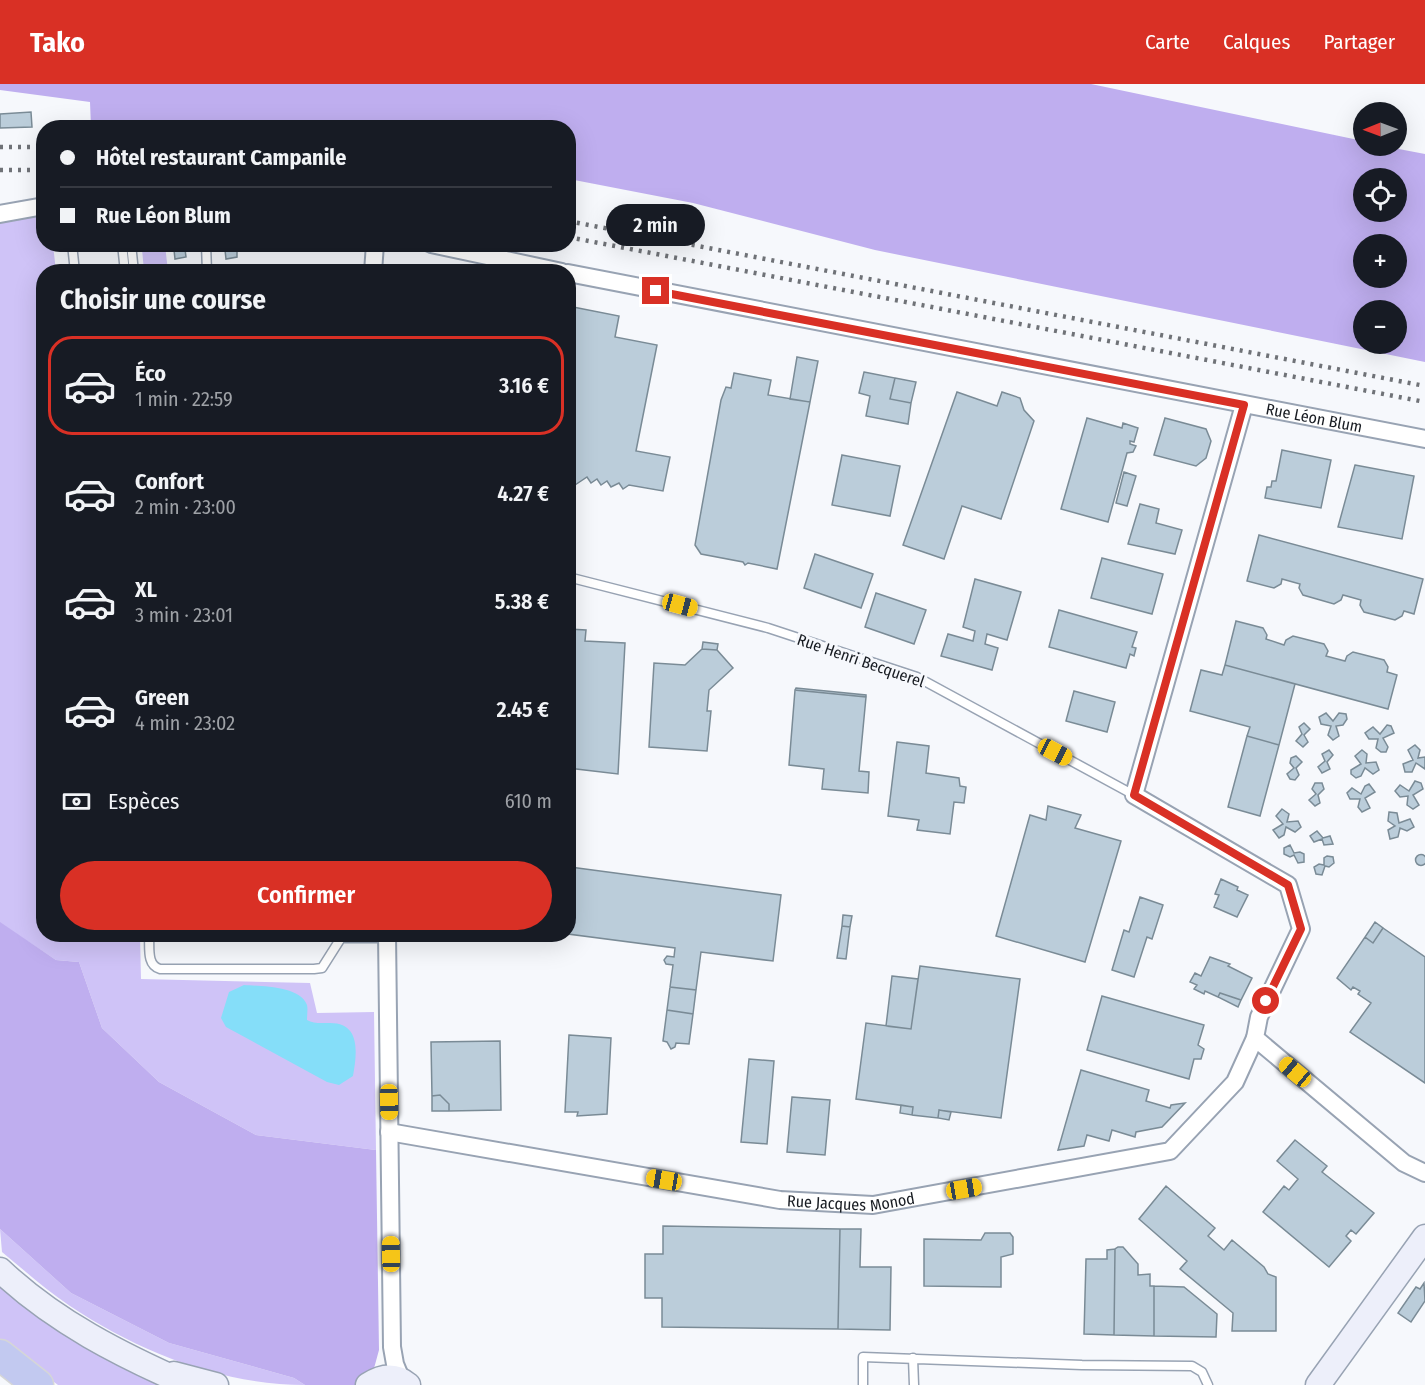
<!DOCTYPE html>
<html lang="fr">
<meta charset="utf-8">
<style>
:root{--surface:#171b24;--page:#242831;--text:#f1f3f6;--muted:#9ea1a6;--line:#363941;--accent:#d93025}
body{margin:0;font-family:"Fira Sans Condensed",sans-serif;background:var(--page);color:var(--text);height:100vh;display:flex;flex-direction:column;font-size:22px;white-space:nowrap}
*{box-sizing:border-box;margin:0}
p{font-size:20px;color:var(--muted)}
.icon{flex:none;width:33px;height:33px;fill:none;stroke:currentColor;stroke-width:2;stroke-linecap:round;stroke-linejoin:round}
.map{position:relative;flex:1;overflow:hidden}
.sheet{position:absolute;left:36px;top:180px;width:540px;height:678px;display:flex;flex-direction:column;background:var(--surface);border-radius:24px;box-shadow:0 6px 24px #0002}
.sheet>*{flex:none}
.top-card{position:absolute;left:36px;top:36px;width:540px;height:132px;border-radius:24px;box-shadow:0 6px 24px #0002;display:grid;align-content:center;height:132px;padding:0 24px;background:var(--surface)}
.needle{width:39px;rotate:269deg}
.buttons{position:absolute;left:1353px;top:18px;display:grid;gap:12px}
.buttons a{display:grid;place-items:center;width:54px;height:54px;border-radius:50%;background:var(--surface);box-shadow:0 6px 24px #0002;font-size:30px}
.end{position:absolute;width:27px;height:27px;margin:-14px;border:8px solid #d93025;background:#fff;box-shadow:0 0 0 3px #fff}
.from{border-radius:50%}
.bubble{position:absolute;height:42px;border-radius:21px;background:var(--surface);box-shadow:0 6px 24px #0002;font-size:20px;font-weight:600;line-height:42px;text-align:center}
.car{position:absolute;width:18px;height:36px;margin:-18px -9px;border-radius:8px;box-shadow:0 0 4px 2px #0007;background:linear-gradient(#f5c518 24%,#345 0 40%,#f5c518 0 76%,#345 0 86%,#f5c518 0)}
.top-card b{display:flex;align-items:center;gap:21px;height:57px;font-size:22px}
.top-card b+b{border-top:2px solid var(--line)}
.top-card i{width:15px;height:15px;background:var(--text)}
ul{padding:0;list-style:none}
li{display:flex;align-items:center;gap:18px;height:99px;margin:0 12px 9px;padding:0 12px;border:3px solid transparent;border-radius:24px}
li div{flex:1}
li b{display:block;font-size:22px}
li em{font-style:normal;font-weight:600}
li.selected{border-color:var(--accent)}
li>.icon{width:54px;height:54px;stroke-width:1.5}
h2{padding:0 24px;font-size:27px;line-height:72px}
.pay{display:flex;align-items:center;gap:15px;height:66px;padding:0 24px;font-size:22px}
.pay p{margin-inline-start:auto}
.action{display:flex;gap:12px;margin-top:auto;padding:12px 24px}
.action a{flex:1;height:69px;border-radius:36px;background:var(--accent);color:#fff;font-size:24px;font-weight:600;line-height:69px;text-align:center}
header{display:flex;align-items:center;gap:36px;box-sizing:border-box;height:84px;padding:0 30px;background:var(--accent);color:#fff}
header strong{font-size:28px}
nav{display:flex;gap:33px;margin-inline-start:auto;font-size:21px}
.map>svg:first-child{display:block}
.green{fill:#cfc3f7}
.forest{fill:#bfaeef;fill-rule:evenodd}
.water{fill:#85def9}
.building{fill:#bbcdda;stroke:#7a8b96;stroke-width:1.5}
.lines{fill:none;stroke-linecap:round;stroke-linejoin:round}
.lane-casing{stroke:#98a3b3;stroke-width:11}
.street-casing{stroke:#98a3b3;stroke-width:20}
.secondary-casing{stroke:#98a3b3;stroke-width:27}
.highway-casing{stroke:#d5d6d7;stroke-width:33}
.lane{stroke:#fff;stroke-width:8}
.street{stroke:#fff;stroke-width:16}
.secondary{stroke:#edeffa;stroke-width:24}
.highway{stroke:#c2c9f0;stroke-width:30}
.rail{stroke:#6f7277;stroke-width:4.5;stroke-dasharray:3 6;stroke-linecap:butt}
.route{stroke:#d93025;stroke-width:8}
.labels{text-anchor:middle;stroke-width:6;stroke-linejoin:round;paint-order:stroke}
.street-label{font-size:16px;fill:#171b21;stroke:#f6f8fc}
</style>
<header>
<strong>Tako</strong>
<nav><a>Carte</a><a>Calques</a><a>Partager</a></nav>
</header>
<div class="map">
<svg width="1425" height="1301" viewBox="0 0 1425 1301">
<rect width="100%" height="100%" fill="#f6f8fc"/>
<path class="green" d="M43 130 44 160 53 161 56 187 44 188V850L140 851 141 895 310 899 317 929 374 928 376 1066 256 1051 159 998 102 944 79 878 56 876 0 839V139Z
M151 161H165L168 187H144L142 165 151 163Z
M0 1145 71 1209 169 1259 294 1294 305 1301C222 1301 139 1268 70 1222 46 1206 24 1186 2 1168Z
M0 1198 166 1301H58L0 1257Z"/>
<path class="forest" d="M0 0H1091L1363 57 1364 62H1383L1425 70V278L875 166 693 119 569 95 568 44 91 43 90 18 0 6ZM1364 94H1396V128H1364ZM1364 160H1396V194H1364ZM1364 226H1396V260H1364Z
M0 838 56 876 79 878 102 944 159 998 256 1051 376 1066 379 1266 373 1288 358 1301H305L294 1294 169 1259 71 1209 0 1145Z"/>
<path class="water" d="M244 901C260 902 301 902 307 921 308 925 307 931 307 936 313 940 322 939 330 939 361 939 357 969 353 992L339 1001 327 998 226 943 221 934 229 908Z"/>
<path class="building" d="M31 28 32 43 0 44V30Z
M185 165 186 173 175 175 174 166Z
M237 165V173L226 175 225 166Z
M568 222 619 232 615 253 657 261 636 367 670 373 663 407 629 401 623 405 619 399 611 403 607 397 601 401 597 395 591 399 587 393 569 405 572 408 568 426Z
M797 273 818 277 810 318 790 315Z
M864 288 895 294 890 315 911 319 908 340 866 332 870 312 859 309Z
M734 289 771 296 768 311 810 318 777 485 748 479 745 481 743 478 701 470 695 461 721 316 726 303 731 304Z
M895 294 916 298 911 319 890 315Z
M957 308 997 322 1002 308 1020 314 1024 326 1034 337 1001 435 962 422 944 475 903 461Z
M1087 334 1122 344 1123 339 1138 344 1134 358 1130 357V360L1136 362 1133 368 1127 369 1108 438 1061 425Z
M1165 334 1206 345 1211 357 1206 374 1196 382 1154 371Z
M1282 366 1331 376 1321 424 1265 414 1267 403H1271L1272 397H1276Z
M842 371 900 382 890 432 832 421Z
M1355 381 1414 392 1402 455 1338 443Z
M1124 388 1136 392 1127 422 1116 419Z
M1140 420 1159 425 1156 439 1182 446 1175 470 1128 460Z
M1259 451 1423 495 1414 530 1404 527 1402 532 1395 536 1364 528 1360 521 1361 516 1343 511 1341 516 1334 520 1303 511 1299 504 1300 500 1282 495 1281 500 1274 504 1247 497Z
M815 470 873 490 861 524 804 504Z
M1102 474 1163 490 1152 530 1091 514Z
M975 495 1021 508 1007 556 987 550 985 560 998 564 992 586 941 572 948 550 973 557 975 547 963 543Z
M876 509 926 526 914 560 865 543Z
M1059 526 1137 548 1132 563 1136 564 1134 572 1130 570 1126 584 1049 563Z
M1236 537 1263 544 1267 551 1266 555 1284 561 1286 556 1293 552 1324 560 1328 567 1326 572 1345 577 1347 572 1353 568 1384 576 1388 583 1387 588 1397 591 1388 625 1225 581Z
M568 545 586 546 585 557 625 559 618 690 568 684Z
M703 558 718 560 717 566 702 565Z
M702 565 717 566 733 584 709 606 707 627H711L707 667 649 663 654 579 685 581Z
M1225 581 1295 600 1279 661 1247 652 1250 643 1190 627 1201 586 1222 591Z
M796 604 866 611V613L795 606Z
M795 606 866 613 859 687 869 688 868 709 822 705 824 685 789 681Z
M1074 607 1115 618 1107 648 1066 637Z
M1339 629 1346 630 1347 635 1343 641 1336 642 1339 652 1333 656 1328 651 1331 642 1321 640 1319 633 1326 629 1333 637Z
M1304 639 1310 645 1304 651 1308 658 1303 663 1296 657 1302 650 1299 643Z
M1387 641 1391 642 1394 649 1383 654 1388 663 1386 668H1381L1376 664 1378 655H1369L1365 649 1373 643 1380 650Z
M1247 652 1279 661 1260 732 1228 723Z
M897 658 929 662 926 689 959 694 960 702 966 703 964 719 954 718 950 750 917 746 919 736 888 732Z
M1415 661 1420 666 1418 674 1425 673V685L1416 679 1412 688H1405L1403 680 1413 676 1408 666Z
M1329 666 1333 671 1327 678 1330 685 1322 689 1318 683 1325 677 1322 670Z
M1362 666 1367 670 1366 679 1376 678 1379 686 1373 690 1365 684 1361 692 1356 694 1351 690V686L1361 680 1355 672Z
M1296 672 1302 678 1296 684 1299 691 1295 696 1290 695 1287 690 1294 684 1290 679 1291 674Z
M1415 697 1421 699 1423 705 1413 711 1419 721 1413 725 1407 721 1408 712 1400 713 1395 707 1400 701 1409 707Z
M1315 699H1322L1324 705 1318 711 1320 719 1315 722 1309 716 1316 710 1312 705Z
M1369 700 1375 708 1365 714 1370 724 1362 728 1358 723 1360 715H1350L1347 709 1352 704 1361 710 1365 702Z
M1048 722 1081 731 1075 744 1121 757 1085 878 996 852 1030 731 1046 736Z
M1282 725 1289 730 1287 738 1298 737 1301 743 1295 748 1286 743 1284 751 1279 754 1273 746 1283 740 1276 732Z
M1389 728 1397 729 1399 739 1410 735 1414 743 1407 747 1400 744 1398 753 1390 755 1388 746 1395 742 1388 737Z
M1317 747 1323 754 1330 752 1333 760 1324 761 1322 755 1314 758 1310 752Z
M1290 761 1294 769 1300 768 1304 770V778L1298 779 1294 771 1290 773 1284 770V764Z
M1415.5 776a5.5 5.5 0 1 1 11 0a5.5 5.5 0 1 1-11 0Z
M1327 772 1333 773 1334 779 1329 783 1325 782 1322 791 1316 790 1314 783 1319 780 1324 781V774Z
M570 783 781 811 773 877 701 868 696 906 670 903 673 881 666 880 664 876 667 872 674 873 675 864 568 850Z
M1221 795 1238 803 1237 806 1248 811 1237 833 1214 823 1219 811 1215 810Z
M1140 813 1163 821 1152 855 1147 853 1134 893 1112 886 1124 846 1129 848Z
M843 831 852 832 850 843 842 842Z
M1375 838 1383 844 1373 859 1365 853Z
M842 842 850 843 846 875 837 874Z
M1383 844 1425 873V999L1350 948 1371 919 1358 910 1360 907 1353 903 1351 906 1337 894 1365 853 1373 859Z
M1210 873 1230 880 1228 882 1252 894 1241 916 1220 909 1218 913 1205 907 1204 910 1194 905 1197 901 1190 898 1195 889 1201 892Z
M920 882 1020 895 1001 1034 939 1026 938 1034 912 1031 913 1023 856 1015 866 939 911 945Z
M892 892 918 895 911 945 886 942Z
M670 903 696 906 693 930 667 926Z
M1220 909 1241 916 1238 923 1218 913Z
M1102 912 1204 941 1198 961 1204 965 1201 975H1194L1189 995 1087 966Z
M667 926 693 930 689 960 676 959 675 963 671 965 667 958 663 957Z
M569 951 611 954 607 1030 577 1032 578 1028H565Z
M500 957 501 1026 449 1027V1020L440 1011 432 1012 431 958Z
M749 975 774 977 767 1060 741 1058Z
M1081 986 1149 1006 1146 1017 1170 1024 1171 1021 1185 1019 1162 1043 1136 1048 1135 1053 1112 1046 1109 1057 1087 1051 1084 1062 1058 1066Z
M440 1011 449 1020V1027H432V1012Z
M792 1013 830 1016 825 1071 787 1068Z
M901 1021 913 1023 912 1031 900 1029Z
M939 1026 951 1028 949 1036 938 1034Z
M1295 1056 1327 1082 1322 1088 1374 1129 1356 1150 1351 1146 1346 1152 1351 1157 1329 1183 1263 1128 1284 1102 1289 1106 1298 1095 1277 1077Z
M1166 1102 1215 1144 1208 1152 1224 1166 1232 1156 1264 1183 1268 1190 1276 1193V1247H1232L1233 1229 1180 1185 1187 1177 1139 1135Z
M663 1142 840 1145 838 1245 662 1243V1214H645V1170H663Z
M840 1145H861L860 1183H891L890 1246 838 1245Z
M985 1149H1010L1013 1153V1170L1001 1173V1203L924 1202V1155L981 1156Z
M1118 1163H1123L1138 1180V1191L1150 1190V1202H1154V1252L1114 1251 1115 1165Z
M1115 1165 1114 1251 1084 1250 1086 1175H1107V1166Z
M1424 1199 1425 1217 1411 1238 1398 1229 1416 1203 1420 1205Z
M1154 1202 1184 1203 1217 1230 1216 1253 1154 1252Z"/>
<g class="lines">
<g class="lane-casing">
<path id="lane" d="M72 160 75 188
M122 160 125 188
M131 160 134 188
M206 160 207 188
M568 493 768 544 917 593 1134 711
M149 850C150 863 146 881 160 885H314L322 884 341 854
M341 854H387
M913 1274 914 1301
M863 1301V1273L1082 1281 1192 1282 1202 1288 1208 1301"/>
</g>
<g class="street-casing">
<g id="street">
<path d="M0 130 44 122"/>
<path d="M431 160 562 188"/>
<path d="M373 188 375 160"/>
<path id="s1" d="M568 189 1425 355"/>
<path d="M1244 321 1134 711 1288 801 1301 845 1259 933 1255 954 1404 1079 1425 1089"/>
<path d="M387 850 392 1263 395 1280 402 1297"/>
<path id="s2" d="M389 1048 780 1116 873 1121 1170 1067 1235 998 1255 954"/>
</g>
</g>
<g class="secondary-casing">
<path id="secondary" d="M0 1186C55 1238 121 1271 189 1301
M174 1290 216 1301
M368 1301C382 1292 395 1290 408 1301
M1318 1301 1425 1153"/>
</g>
<g class="highway-casing">
<path id="highway" d="M0 1271 38 1301"/>
</g>
<use href="#lane" class="lane"/>
<use href="#street" class="street"/>
<use href="#secondary" class="secondary"/>
<use href="#highway" class="highway"/>
<path class="rail" d="M0 63H44
M0 86H44
M568 137 1425 302
M568 153 1425 318"/>
</g>
<g class="lines">
<path class="route" d="M656 207 1244 321 1134 711 1288 801 1301 845 1266 917"/>
</g>
<g class="labels">
<g class="street-label">
<text dy="6" stroke="none"><textPath href="#s1" startOffset="760">Rue Léon Blum</textPath></text>
<text transform="translate(861 576) rotate(19)" y="6">Rue Henri Becquerel</text>
<text dy="6" stroke="none"><textPath href="#s2" startOffset="468">Rue Jacques Monod</textPath></text>
</g>
</g>
</svg>
<div class="buttons">
<a><svg class="needle" viewBox="-14 -14 28 28"><path d="M0-13l5 13h-10z" fill="#e53935"/><path d="M0 13l5-13h-10z" fill="#9ea1a6"/></svg></a>
<a><svg class="icon" aria-label="locate" viewBox="0 0 24 24"><circle cx="12" cy="12" r="6"/><path d="M12 2v4M12 18v4M2 12h4M18 12h4"/></svg></a>
<a>+</a>
<a>−</a>
</div>
<i class="end from" style="left:1266px;top:917px"></i>
<i class="end" style="left:656px;top:207px"></i>
<div class="bubble" style="left:606px;top:120px;width:99px">2 min</div>
<i class="car" style="left:680px;top:521px;rotate:105deg"></i>
<i class="car" style="left:1055px;top:668px;rotate:118deg"></i>
<i class="car" style="left:1295px;top:988px;rotate:310deg"></i>
<i class="car" style="left:389px;top:1018px;rotate:179deg"></i>
<i class="car" style="left:664px;top:1096px;rotate:280deg"></i>
<i class="car" style="left:964px;top:1105px;rotate:80deg"></i>
<i class="car" style="left:391px;top:1170px;rotate:359deg"></i>
<div class="top-card">
<b><i class="from"></i>Hôtel restaurant Campanile</b>
<b><i></i>Rue Léon Blum</b>
</div>
<section class="sheet">
<h2>Choisir une course</h2>
<ul>
<li class="selected"><svg class="icon" aria-label="car" viewBox="0 0 24 24"><path d="M5 17H2v-5l4-1 3-4h7l3 4 3 1v5h-3M9 17h6M6 11h13"/><circle cx="7" cy="17" r="2"/><circle cx="17" cy="17" r="2"/></svg><div><b>Éco</b><p>1 min · 22:59</p></div><em>3.16 €</em></li>
<li><svg class="icon" aria-label="car" viewBox="0 0 24 24"><path d="M5 17H2v-5l4-1 3-4h7l3 4 3 1v5h-3M9 17h6M6 11h13"/><circle cx="7" cy="17" r="2"/><circle cx="17" cy="17" r="2"/></svg><div><b>Confort</b><p>2 min · 23:00</p></div><em>4.27 €</em></li>
<li><svg class="icon" aria-label="car" viewBox="0 0 24 24"><path d="M5 17H2v-5l4-1 3-4h7l3 4 3 1v5h-3M9 17h6M6 11h13"/><circle cx="7" cy="17" r="2"/><circle cx="17" cy="17" r="2"/></svg><div><b>XL</b><p>3 min · 23:01</p></div><em>5.38 €</em></li>
<li><svg class="icon" aria-label="car" viewBox="0 0 24 24"><path d="M5 17H2v-5l4-1 3-4h7l3 4 3 1v5h-3M9 17h6M6 11h13"/><circle cx="7" cy="17" r="2"/><circle cx="17" cy="17" r="2"/></svg><div><b>Green</b><p>4 min · 23:02</p></div><em>2.45 €</em></li>
</ul>
<div class="pay"><svg class="icon" aria-label="cash" viewBox="0 0 24 24"><path d="M3 7h18v10H3z"/><circle cx="12" cy="12" r="2"/></svg>Espèces<p>610 m</p></div>
<div class="action"><a>Confirmer</a></div>
</section>
</div>
